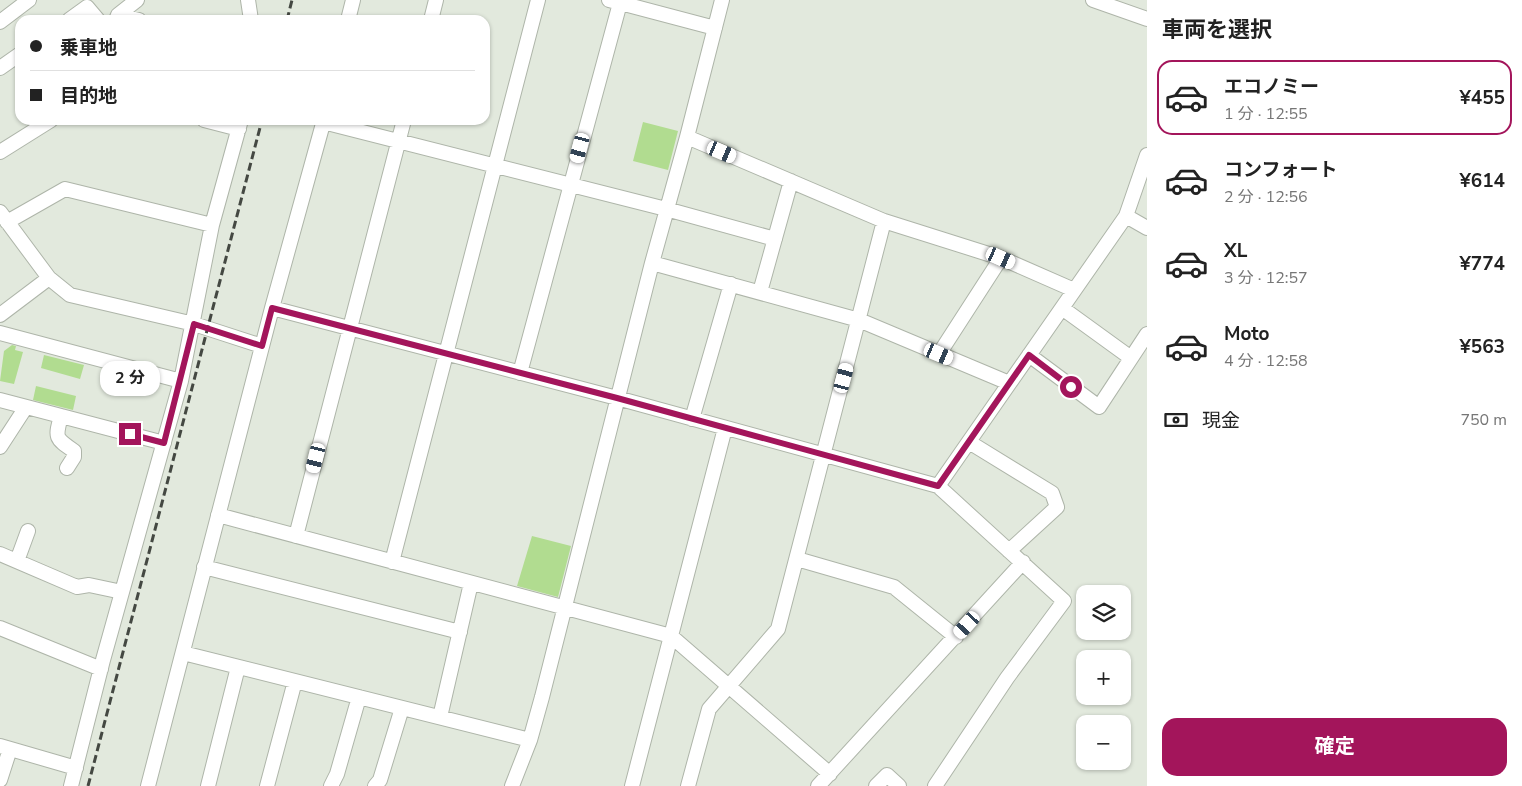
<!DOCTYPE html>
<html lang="ja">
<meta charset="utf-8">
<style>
:root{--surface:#fff;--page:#f2f2f2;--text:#222;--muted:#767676;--line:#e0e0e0;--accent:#a3155b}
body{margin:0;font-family:"Nunito Sans","Noto Sans JP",sans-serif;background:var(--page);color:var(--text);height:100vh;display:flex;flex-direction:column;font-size:19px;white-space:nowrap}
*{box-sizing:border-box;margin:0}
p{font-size:16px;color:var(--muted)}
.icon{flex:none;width:28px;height:28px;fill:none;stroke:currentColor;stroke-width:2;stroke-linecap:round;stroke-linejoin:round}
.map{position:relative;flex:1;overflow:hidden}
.side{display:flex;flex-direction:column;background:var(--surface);width:375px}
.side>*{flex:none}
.hud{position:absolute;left:15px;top:15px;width:475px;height:110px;border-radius:15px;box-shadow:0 1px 4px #0004;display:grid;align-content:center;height:110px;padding:0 15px;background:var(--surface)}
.fabs{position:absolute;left:1076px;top:585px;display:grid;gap:10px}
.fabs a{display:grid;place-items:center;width:55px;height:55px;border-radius:10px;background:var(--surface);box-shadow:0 1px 4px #0004;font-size:25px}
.end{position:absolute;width:22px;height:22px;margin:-11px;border:6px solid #a3155b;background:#fff;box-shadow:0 0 0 2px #fff}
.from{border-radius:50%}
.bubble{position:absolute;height:35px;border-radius:15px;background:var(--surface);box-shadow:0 1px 4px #0004;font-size:16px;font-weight:700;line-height:35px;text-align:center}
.car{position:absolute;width:15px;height:30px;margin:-15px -8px;border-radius:6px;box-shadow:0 0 4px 1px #0007;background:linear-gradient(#fff 24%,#345 0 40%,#fff 0 76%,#345 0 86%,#fff 0)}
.hud b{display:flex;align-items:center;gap:18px;height:48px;font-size:19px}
.hud b+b{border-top:1px solid var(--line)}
.hud i{width:12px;height:12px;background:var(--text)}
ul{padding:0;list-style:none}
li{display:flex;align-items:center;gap:15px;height:75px;margin:0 10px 8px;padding:0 5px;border:2px solid transparent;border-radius:15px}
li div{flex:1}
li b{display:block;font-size:19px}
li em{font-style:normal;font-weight:700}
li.current{border-color:var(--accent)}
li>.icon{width:45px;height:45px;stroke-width:1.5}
h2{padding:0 15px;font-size:22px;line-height:60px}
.pay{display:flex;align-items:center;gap:12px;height:55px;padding:0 15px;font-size:19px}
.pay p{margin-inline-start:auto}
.action{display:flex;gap:10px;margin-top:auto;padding:10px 15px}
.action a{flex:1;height:58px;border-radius:15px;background:var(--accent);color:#fff;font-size:20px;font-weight:700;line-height:58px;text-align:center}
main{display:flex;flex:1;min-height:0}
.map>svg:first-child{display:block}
.building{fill:#b1dc90}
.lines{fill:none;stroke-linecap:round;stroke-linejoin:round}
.minor-casing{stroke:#aeb5a9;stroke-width:16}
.minor{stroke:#fff;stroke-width:14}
.rail{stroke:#444842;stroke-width:3;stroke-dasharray:8 4;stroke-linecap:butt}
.route{stroke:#a3155b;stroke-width:6}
</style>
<main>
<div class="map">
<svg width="1147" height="786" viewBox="0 0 1147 786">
<rect width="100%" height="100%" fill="#e2e9dd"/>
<path class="building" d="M643 122 678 131 668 170 633 161Z
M12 345 16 346 15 350 23 352 14 384 0 381 4 351Z
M44 355 84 365 80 379 41 368Z
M36 386 76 396 73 410 33 400Z
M532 536 571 546 558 597 517 586Z"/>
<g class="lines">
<g class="minor-casing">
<path id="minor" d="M248 0 251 20
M609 0 715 28
M1093 0 1147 19
M118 15 139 20
M69 20 87 7 98 20
M116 20 118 15 137 0
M348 20 353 0
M431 20 436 0
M0 22 29 0
M0 68 20 54
M204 120 239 129
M323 122 666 209 775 239
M687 137 884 221 1001 258 1074 290
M0 152 51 120
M0 212 49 278 70 295 194 324 262 346
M1126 216 1147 228
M7 222 65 189 212 225
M652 263 859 320 1009 383
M760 292 791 181
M272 308 617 398 938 486 1064 601 1007 678 935 786
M1062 308 1131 358
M0 315 49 278
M0 333 181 381
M939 354 1001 258
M1029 355 1099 407 1147 334
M520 373 620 3
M0 400 164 443
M61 416C55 438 55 438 74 451V457L67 468
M692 419 731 284
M969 442 1052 493 1057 507 1009 551
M0 447 26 407
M938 486 1126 216 1147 155
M218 515 671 636 830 774
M296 536 404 120
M0 554 77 587 89 585 122 592
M797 559 894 587 956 637
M17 561 28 531
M392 562 538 0
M204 567 460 632
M0 628 101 669
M183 653 530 740
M440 717 471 583
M0 746 76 768
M0 780 10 749
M71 786 103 660 181 381 212 225 241 120
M148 786 272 308 324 120
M208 786 238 667
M267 786 295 681
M331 786 337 774 359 697
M375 786 380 780 402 708
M512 786 530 740 542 697 652 263 687 137 722 0
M632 786 725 428
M688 786 709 709 778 629 884 221
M818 786 1023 562
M876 786 887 775 899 786"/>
</g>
<use href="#minor" class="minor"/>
<path class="rail" d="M287 20 292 0
M88 786 262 120"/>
</g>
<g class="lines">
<path class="route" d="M130 434 164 443 194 324 262 346 272 308 617 398 938 486 1029 355 1071 387"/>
</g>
</svg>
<div class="fabs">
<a><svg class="icon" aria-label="layers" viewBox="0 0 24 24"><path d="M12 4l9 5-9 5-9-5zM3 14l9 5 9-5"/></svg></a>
<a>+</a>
<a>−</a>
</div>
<i class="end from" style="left:1071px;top:387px"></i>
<i class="end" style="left:130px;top:434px"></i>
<div class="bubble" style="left:100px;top:361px;width:60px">2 分</div>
<i class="car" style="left:580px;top:148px;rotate:195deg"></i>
<i class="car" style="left:722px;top:152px;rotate:113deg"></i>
<i class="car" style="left:1001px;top:258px;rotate:114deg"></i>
<i class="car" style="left:939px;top:354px;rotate:113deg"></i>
<i class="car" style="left:844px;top:378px;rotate:15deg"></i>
<i class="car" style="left:316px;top:458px;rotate:194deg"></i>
<i class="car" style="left:967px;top:625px;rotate:222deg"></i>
<div class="hud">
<b><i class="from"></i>乗車地</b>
<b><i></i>目的地</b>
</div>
</div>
<section class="side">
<h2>車両を選択</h2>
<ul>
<li class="current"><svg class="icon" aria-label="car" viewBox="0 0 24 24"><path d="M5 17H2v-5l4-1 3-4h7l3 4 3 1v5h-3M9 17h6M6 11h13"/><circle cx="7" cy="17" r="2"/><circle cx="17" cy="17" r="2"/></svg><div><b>エコノミー</b><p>1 分 · 12:55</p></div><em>¥455</em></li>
<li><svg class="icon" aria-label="car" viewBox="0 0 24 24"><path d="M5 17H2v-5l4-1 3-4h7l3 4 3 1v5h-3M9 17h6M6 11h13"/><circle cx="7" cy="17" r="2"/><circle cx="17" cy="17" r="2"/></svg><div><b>コンフォート</b><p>2 分 · 12:56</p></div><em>¥614</em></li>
<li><svg class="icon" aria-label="car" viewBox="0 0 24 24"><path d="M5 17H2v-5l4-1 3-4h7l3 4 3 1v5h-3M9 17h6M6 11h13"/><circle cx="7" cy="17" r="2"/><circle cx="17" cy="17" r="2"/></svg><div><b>XL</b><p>3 分 · 12:57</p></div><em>¥774</em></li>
<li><svg class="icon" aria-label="car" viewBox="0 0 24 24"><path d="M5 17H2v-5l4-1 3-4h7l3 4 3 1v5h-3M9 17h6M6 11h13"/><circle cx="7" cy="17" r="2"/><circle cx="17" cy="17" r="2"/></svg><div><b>Moto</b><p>4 分 · 12:58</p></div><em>¥563</em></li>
</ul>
<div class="pay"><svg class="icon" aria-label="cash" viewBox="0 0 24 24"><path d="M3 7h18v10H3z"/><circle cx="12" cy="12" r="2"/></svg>現金<p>750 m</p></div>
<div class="action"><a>確定</a></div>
</section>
</main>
